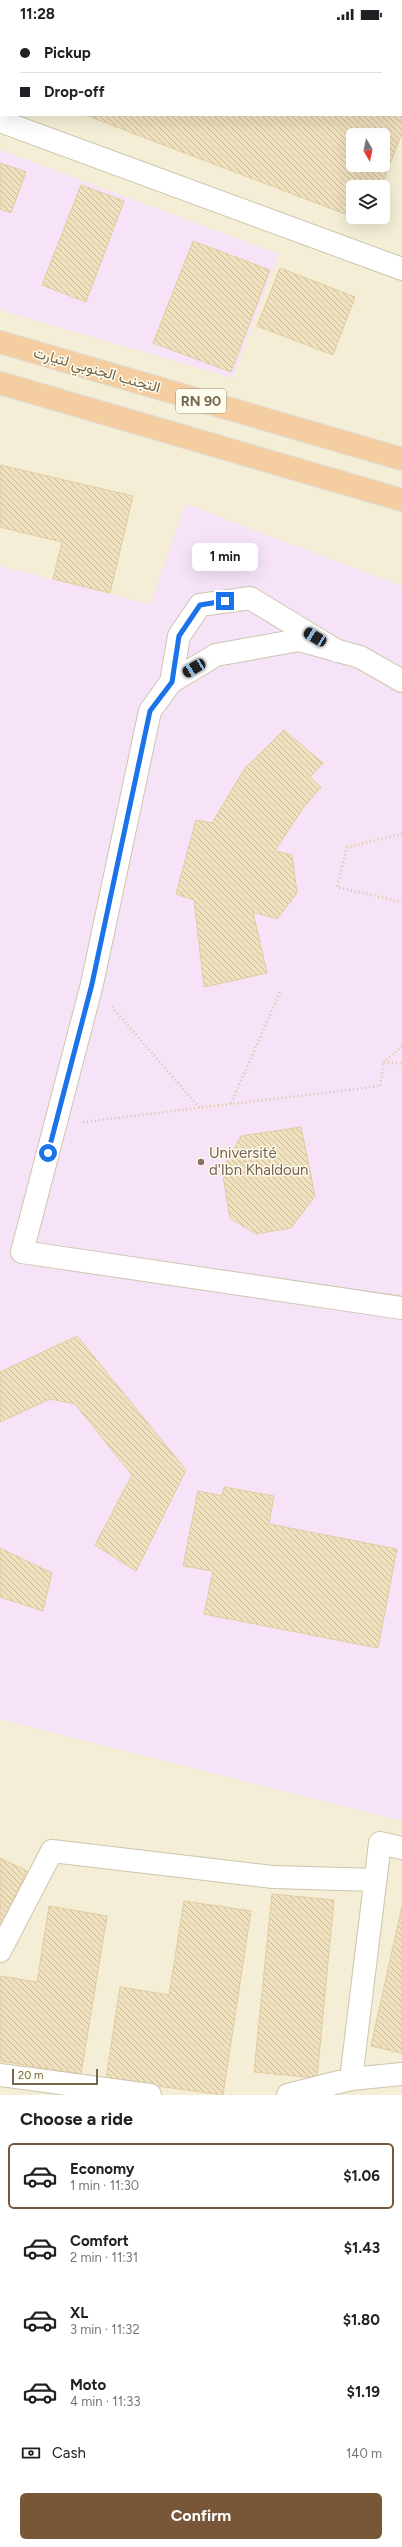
<!DOCTYPE html>
<meta charset="utf-8">
<style>
:root{--surface:#fff;--page:#f6f6f6;--text:#202124;--muted:#757577;--line:#e0e0e0;--accent:#775738}
body{margin:0;font-family:Figtree,Vazirmatn,sans-serif;background:var(--page);color:var(--text);height:100vh;display:flex;flex-direction:column;font-size:15px;white-space:nowrap}
*{box-sizing:border-box;margin:0}
p{font-size:13px;color:var(--muted)}
.icon{flex:none;width:22px;height:22px;fill:none;stroke:currentColor;stroke-width:2;stroke-linecap:round;stroke-linejoin:round}
.map{position:relative;height:2067px;overflow:hidden}
.drawer{display:flex;flex-direction:column;background:var(--surface);flex:1}
.drawer>*{flex:none}
.top-card{position:absolute;left:0px;top:0px;width:402px;height:88px;box-shadow:0 4px 16px #0002;display:grid;align-content:center;height:88px;padding:0 20px;background:var(--surface)}
.needle{width:26px;rotate:171deg}
.fabs{position:absolute;left:346px;top:100px;display:grid;gap:8px}
.fabs a{display:grid;place-items:center;width:44px;height:44px;border-radius:6px;background:var(--surface);box-shadow:0 4px 16px #0002;font-size:20px}
.scale{position:absolute;left:12px;bottom:10px;width:86px;box-sizing:border-box;padding-left:4px;border:2px solid #75664c;border-top:0;font-size:11px;line-height:14px;white-space:nowrap;color:#75664c;-webkit-text-stroke:3px #fefded;paint-order:stroke}
.end{position:absolute;width:18px;height:18px;margin:-9px;border:5px solid #1a73e8;background:#fff;box-shadow:0 0 0 2px #fff}
.from{border-radius:50%}
.bubble{position:absolute;height:28px;border-radius:6px;background:var(--surface);box-shadow:0 4px 16px #0002;font-size:13px;font-weight:700;line-height:28px;text-align:center}
.car{position:absolute;width:12px;height:24px;margin:-12px -6px;border-radius:5px;box-shadow:0 0 3px 1px #0007;background:linear-gradient(#222 24%,#8ab4d8 0 40%,#222 0 76%,#8ab4d8 0 86%,#222 0)}
.top-card b{display:flex;align-items:center;gap:14px;height:38px;font-size:15px}
.top-card b+b{border-top:1px solid var(--line)}
.top-card i{width:10px;height:10px;background:var(--text)}
ul{padding:0;list-style:none}
li{display:flex;align-items:center;gap:12px;height:66px;margin:0 8px 6px;padding:0 12px;border:2px solid transparent;border-radius:6px}
li div{flex:1}
li b{display:block;font-size:15px}
li em{font-style:normal;font-weight:700}
li.active{border-color:var(--accent)}
li>.icon{width:36px;height:36px;stroke-width:1.5}
h2{padding:0 20px;font-size:18px;line-height:48px}
.pay{display:flex;align-items:center;gap:10px;height:44px;padding:0 20px;font-size:15px}
.pay p{margin-inline-start:auto}
.cta{display:flex;gap:8px;margin-top:auto;padding:8px 20px}
.cta a{flex:1;height:46px;border-radius:6px;background:var(--accent);color:#fff;font-size:16px;font-weight:700;line-height:46px;text-align:center}
.status{display:flex;justify-content:space-between;align-items:center;height:28px;padding:0 20px;background:var(--surface);direction:ltr}
.status svg{height:11px;fill:currentColor}
.map>svg:first-child{display:block}
.residential{fill:#f3eed5;fill-rule:evenodd}
.education{fill:#f6e3f8}
.building{fill:url(#building-back-hatch);stroke:#e2cca0;fill-rule:evenodd}
.lines{fill:none;stroke-linecap:round;stroke-linejoin:round}
.minor-casing{stroke:#cdc5ad;stroke-width:24}
.highway-casing{stroke:#dedad4;stroke-width:24}
.path{stroke:#d5c5a2;stroke-width:2.5;stroke-dasharray:1 3;stroke-linecap:butt}
.minor{stroke:#fff;stroke-width:22}
.highway{stroke:#f4cea0;stroke-width:22}
.route{stroke:#1a73e8;stroke-width:5}
.education-dot{fill:#8d6e63;stroke:#fefded;stroke-width:1.5}
.labels{text-anchor:middle;stroke-width:3;stroke-linejoin:round;paint-order:stroke}
.shield{fill:#fefded;stroke:#9e937c;stroke-width:1}
.shield-label{font-size:14px;font-weight:bold;fill:#75664c}
.street-label{font-size:15px;fill:#75664c;stroke:#fefded}
.education-label{font-size:15px;fill:#785e54;stroke:#fefded;text-anchor:start}
</style>
<div class="status"><b>11:28</b><svg viewBox="0 0 49 12"><path d="M0 12V9h3v3zM5 12V6h3v6zM10 12V3h3v9zM15 12V0h3v12zM26 1h20v11H26zM47 4h2v5h-2z"/></svg></div>
<div class="map">
<svg width="402" height="2067" viewBox="0 0 402 2067">
<defs>
<pattern id="building-back-hatch" width="6" height="6" patternUnits="userSpaceOnUse"><rect width="6" height="6" fill="#f0e1bf"/><path d="M-1 5l2 2M0 0l6 6M5-1l2 2" fill="none" stroke="#c7ba9d"/></pattern>
</defs>
<rect width="100%" height="100%" fill="#fcfae7"/>
<path class="residential" d="M0 0H402V2067H0ZM1 1H401V87H1ZM353 107H383V137H353ZM353 159H383V189H353Z"/>
<path class="education" d="M0 122 279 226 233 350 0 282Z
M186 476 402 558V1793L0 1691V538L150 576Z"/>
<path class="building" d="M19 0H35V1Z
M73 0H315L318 1H73Z
M401 33 402 105 381 159H353V189L85 87H401ZM353 107H383V137H353Z
M0 135 26 144 11 185 0 181Z
M81 157 124 173 86 274 42 257Z
M353 189H370L368 194Z
M193 213 270 242 231 344 153 315Z
M280 240 355 269 333 327 257 298Z
M0 437 133 468 110 565 53 551 62 514 0 499Z
M284 702 323 735 310 749 321 759 303 780 275 823 292 827 297 865 277 891 253 884 267 945 204 959 194 872 176 866 196 792 212 795 245 740Z
M301 1099 315 1168 291 1200 256 1206 230 1190 222 1142 241 1108Z
M77 1308 186 1442 136 1543 95 1517 132 1447 75 1376 50 1371 0 1394V1344Z
M224 1459 274 1468 269 1496 397 1521 378 1620 204 1586 213 1543 183 1538 198 1463 222 1468Z
M0 1520 52 1545 43 1583 0 1569Z
M0 1830 27 1843 0 1899Z
M272 1866 334 1872 317 2050 254 2044Z
M184 1873 251 1883 223 2067 106 2051 120 1959 169 1967Z
M49 1878 107 1888 81 2046 0 2033V1948L37 1954Z
M402 1878V2025L371 2018Z"/>
<g class="lines">
<g class="minor-casing">
<path id="minor" d="M370 0 372 1
M46 1V0
M401 12H402
M0 93 402 241
M337 623 250 570 200 577 179 608 171 654 150 683 92 956 22 1224 402 1280
M171 654 216 627 299 612 360 629 402 653
M0 1923 52 1823 273 1849 375 1852
M0 2047 150 2067
M351 2051 380 1815 402 1820
M288 2067 351 2051 402 2046"/>
</g>
<g class="highway-casing">
<path id="highway" d="M0 314 402 431
M0 355 402 472"/>
</g>
<path class="path" d="M402 806 347 819 337 859 402 874
M112 979 199 1079
M402 1018 384 1034 402 1036
M231 1075 280 964
M83 1094 380 1058 384 1034"/>
<use href="#minor" class="minor"/>
<use href="#highway" class="highway"/>
</g>
<g class="lines">
<path class="route" d="M48 1125 92 956 150 683 172 654 179 608 200 577 225 573"/>
</g>
<circle class="education-dot" cx="201" cy="1134" r="4"/>
<g class="labels">
<rect class="shield" x="176" y="361" width="50" height="24" rx="3"/>
<g class="shield-label">
<text x="201" y="378">RN 90</text>
</g>
<g class="street-label">
<text transform="translate(97 342) rotate(16)" y="5">التجنب الجنوبي لتيارت</text>
</g>
<g class="education-label">
<text x="209" y="1130">Université<tspan x="209" dy="17">d'Ibn Khaldoun</tspan></text>
</g>
</g>
</svg>
<div class="fabs">
<a><svg class="needle" viewBox="-14 -14 28 28"><path d="M0-13l5 13h-10z" fill="#e53935"/><path d="M0 13l5-13h-10z" fill="#757577"/></svg></a>
<a><svg class="icon" aria-label="layers" viewBox="0 0 24 24"><path d="M12 4l9 5-9 5-9-5zM3 14l9 5 9-5"/></svg></a>
</div>
<div class="scale">20 m</div>
<i class="end from" style="left:48px;top:1125px"></i>
<i class="end" style="left:225px;top:573px"></i>
<div class="bubble" style="left:192px;top:515px;width:66px">1 min</div>
<i class="car" style="left:315px;top:609px;rotate:302deg"></i>
<i class="car" style="left:194px;top:640px;rotate:239deg"></i>
<div class="top-card">
<b><i class="from"></i>Pickup</b>
<b><i></i>Drop-off</b>
</div>
</div>
<section class="drawer">
<h2>Choose a ride</h2>
<ul>
<li class="active"><svg class="icon" aria-label="car" viewBox="0 0 24 24"><path d="M5 17H2v-5l4-1 3-4h7l3 4 3 1v5h-3M9 17h6M6 11h13"/><circle cx="7" cy="17" r="2"/><circle cx="17" cy="17" r="2"/></svg><div><b>Economy</b><p>1 min · 11:30</p></div><em>$1.06</em></li>
<li><svg class="icon" aria-label="car" viewBox="0 0 24 24"><path d="M5 17H2v-5l4-1 3-4h7l3 4 3 1v5h-3M9 17h6M6 11h13"/><circle cx="7" cy="17" r="2"/><circle cx="17" cy="17" r="2"/></svg><div><b>Comfort</b><p>2 min · 11:31</p></div><em>$1.43</em></li>
<li><svg class="icon" aria-label="car" viewBox="0 0 24 24"><path d="M5 17H2v-5l4-1 3-4h7l3 4 3 1v5h-3M9 17h6M6 11h13"/><circle cx="7" cy="17" r="2"/><circle cx="17" cy="17" r="2"/></svg><div><b>XL</b><p>3 min · 11:32</p></div><em>$1.80</em></li>
<li><svg class="icon" aria-label="car" viewBox="0 0 24 24"><path d="M5 17H2v-5l4-1 3-4h7l3 4 3 1v5h-3M9 17h6M6 11h13"/><circle cx="7" cy="17" r="2"/><circle cx="17" cy="17" r="2"/></svg><div><b>Moto</b><p>4 min · 11:33</p></div><em>$1.19</em></li>
</ul>
<div class="pay"><svg class="icon" aria-label="cash" viewBox="0 0 24 24"><path d="M3 7h18v10H3z"/><circle cx="12" cy="12" r="2"/></svg>Cash<p>140 m</p></div>
<div class="cta"><a>Confirm</a></div>
</section>
